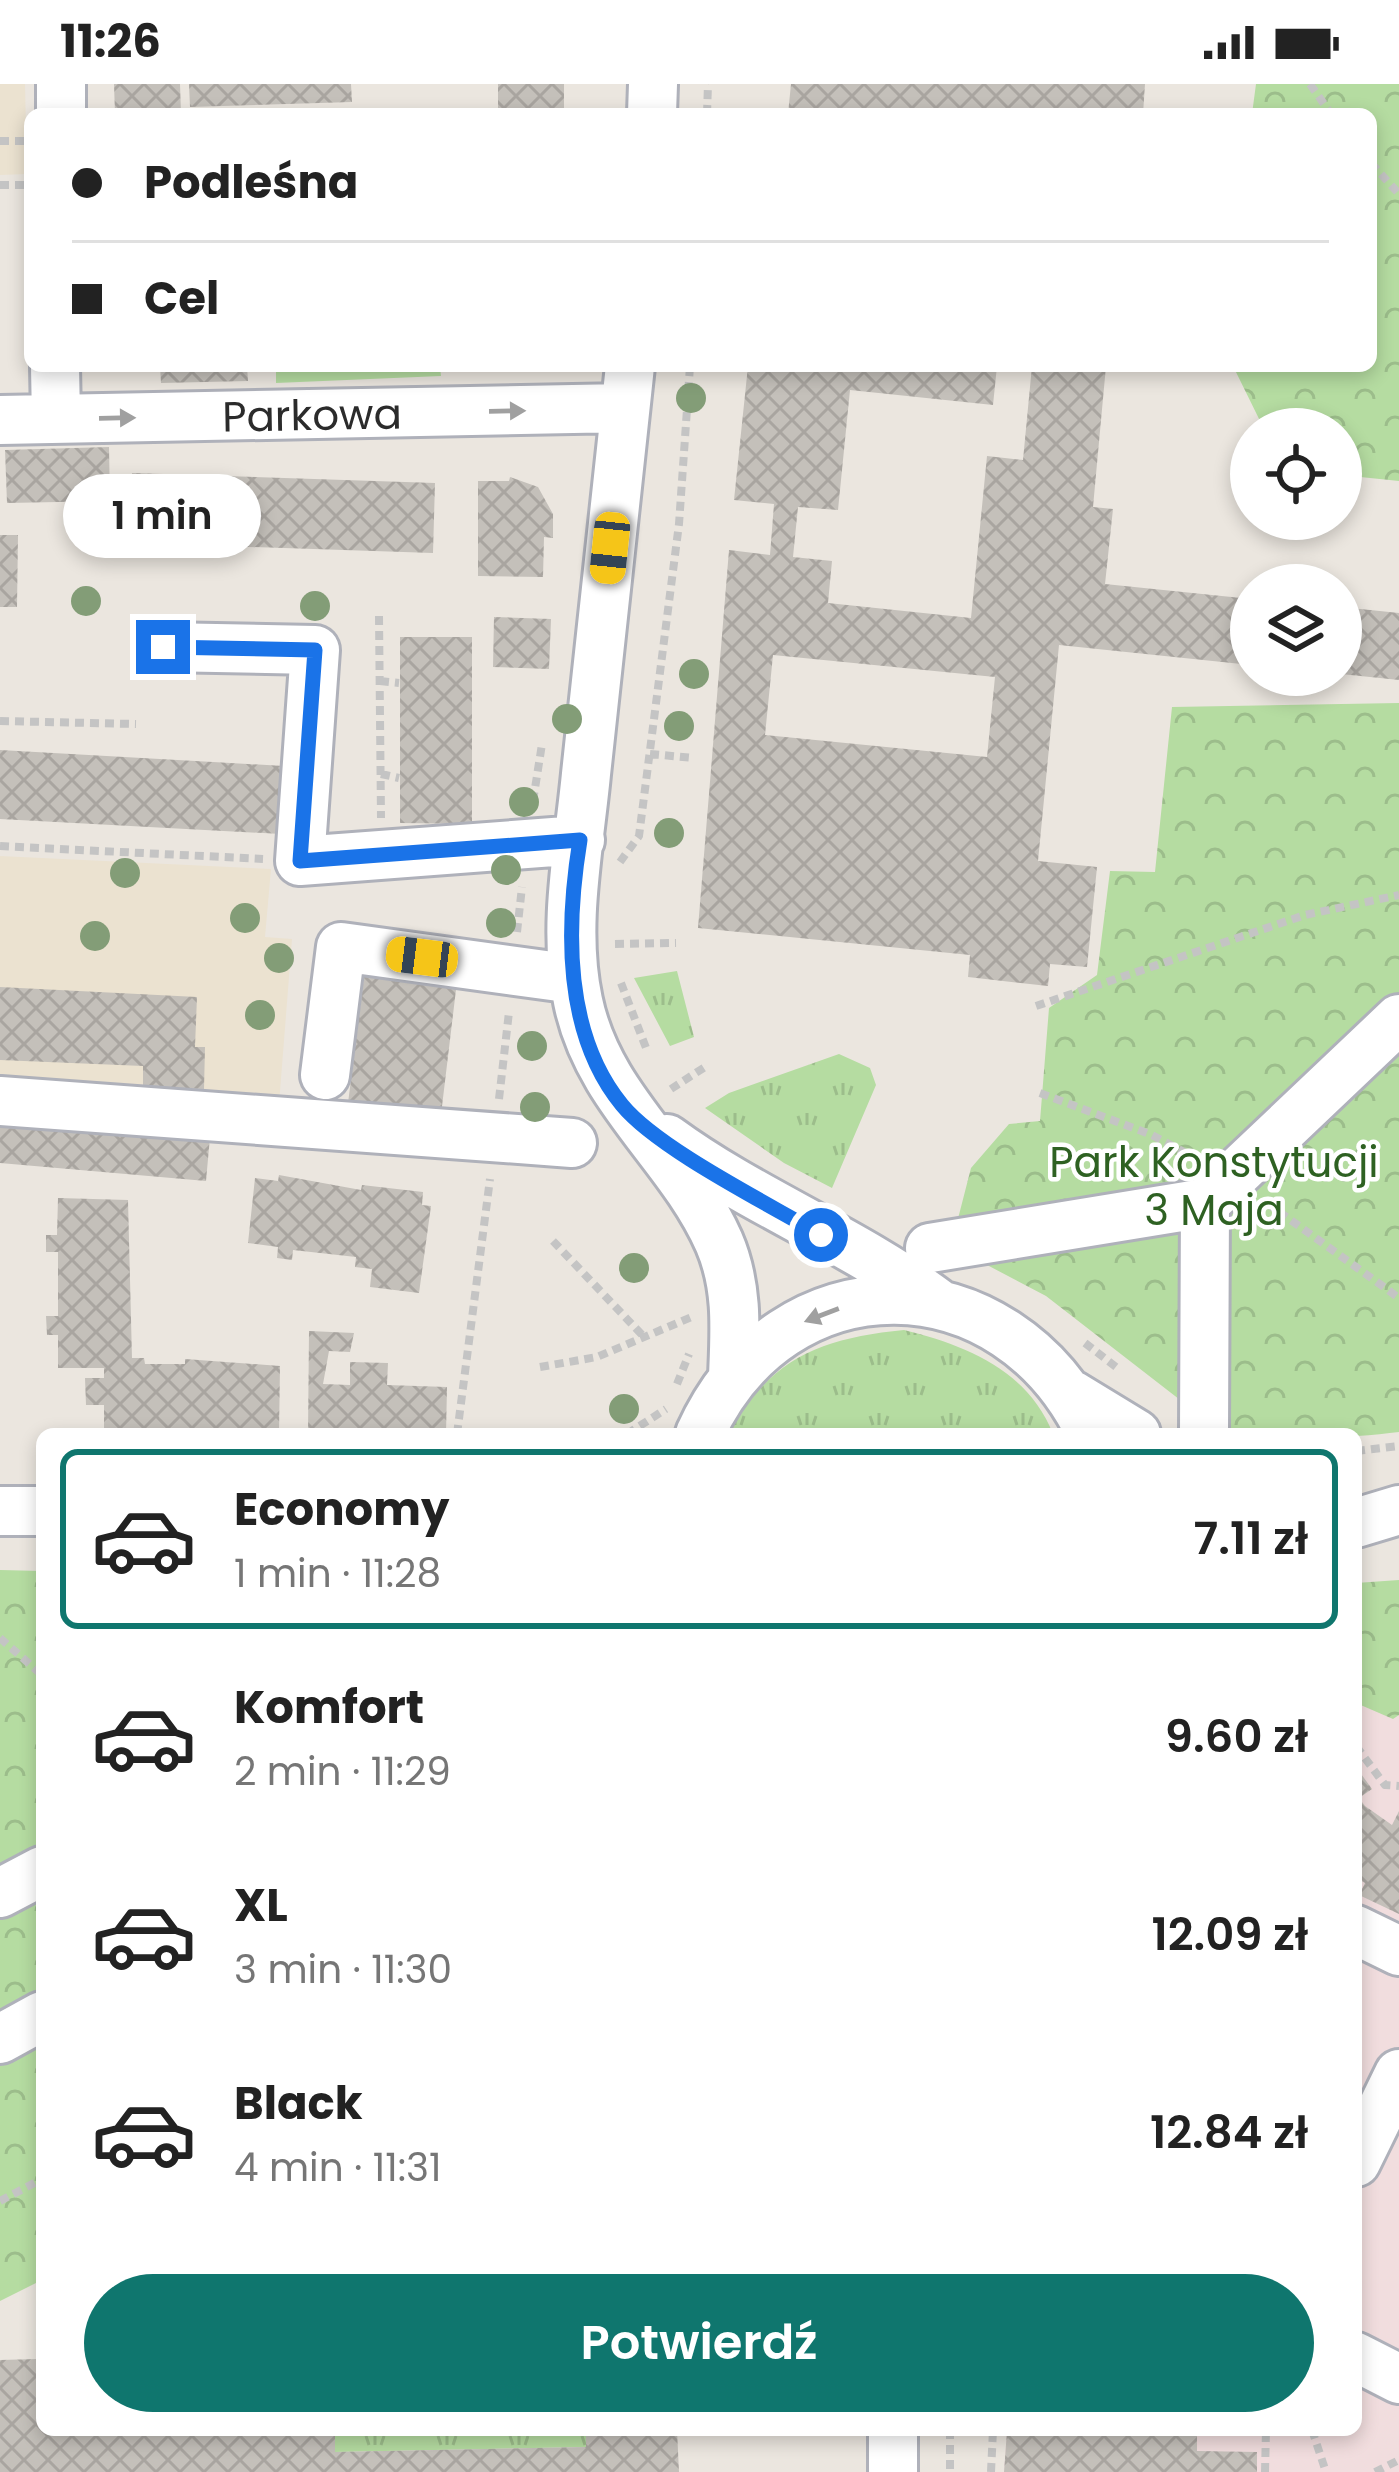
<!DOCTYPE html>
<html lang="pl">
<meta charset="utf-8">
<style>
:root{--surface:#fff;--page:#f6f6f6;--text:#222;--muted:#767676;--line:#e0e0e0;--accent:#0f766e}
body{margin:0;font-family:Poppins,sans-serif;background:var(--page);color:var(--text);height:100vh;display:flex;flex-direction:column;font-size:45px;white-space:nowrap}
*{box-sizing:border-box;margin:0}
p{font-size:39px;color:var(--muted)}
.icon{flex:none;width:66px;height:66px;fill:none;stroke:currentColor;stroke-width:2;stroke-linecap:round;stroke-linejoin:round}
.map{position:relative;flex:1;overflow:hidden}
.panel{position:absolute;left:36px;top:1344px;width:1326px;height:1008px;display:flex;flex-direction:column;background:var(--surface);border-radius:18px;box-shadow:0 6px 18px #0003}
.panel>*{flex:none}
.hud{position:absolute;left:24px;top:24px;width:1353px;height:264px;border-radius:18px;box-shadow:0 6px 18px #0003;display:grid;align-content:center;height:264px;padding:0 48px;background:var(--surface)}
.fabs{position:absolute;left:1230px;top:324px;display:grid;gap:24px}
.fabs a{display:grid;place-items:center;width:132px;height:132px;border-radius:50%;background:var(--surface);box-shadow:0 6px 18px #0003;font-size:60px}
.end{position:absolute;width:54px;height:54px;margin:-27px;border:15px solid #1a73e8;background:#fff;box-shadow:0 0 0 6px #fff}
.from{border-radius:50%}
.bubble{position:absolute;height:84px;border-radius:42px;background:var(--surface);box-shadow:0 6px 18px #0003;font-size:39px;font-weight:600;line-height:84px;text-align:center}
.car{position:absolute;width:36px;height:72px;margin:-36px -18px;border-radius:15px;box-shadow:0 0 9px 3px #0007;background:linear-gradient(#f5c518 24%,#345 0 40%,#f5c518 0 76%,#345 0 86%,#f5c518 0)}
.hud b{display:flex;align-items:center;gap:42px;height:114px;font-size:45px}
.hud b+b{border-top:3px solid var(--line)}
.hud i{width:30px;height:30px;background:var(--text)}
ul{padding:21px 0 0;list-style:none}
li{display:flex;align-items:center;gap:36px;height:180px;margin:0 24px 18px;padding:0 24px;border:6px solid transparent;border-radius:18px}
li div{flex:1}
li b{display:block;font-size:45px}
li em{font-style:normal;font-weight:600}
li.on{border-color:var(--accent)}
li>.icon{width:108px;height:108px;stroke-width:1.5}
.primary-button{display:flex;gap:24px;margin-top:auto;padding:24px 48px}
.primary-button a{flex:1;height:138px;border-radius:72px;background:var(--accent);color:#fff;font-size:48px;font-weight:600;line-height:138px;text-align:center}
.status{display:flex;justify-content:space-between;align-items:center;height:84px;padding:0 60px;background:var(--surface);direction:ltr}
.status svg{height:33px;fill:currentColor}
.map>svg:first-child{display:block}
.education{fill:#ebe2d0}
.medical{fill:#f1ddde}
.grass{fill:url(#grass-tufts)}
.forest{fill:url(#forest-crowns)}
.building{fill:url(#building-cross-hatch);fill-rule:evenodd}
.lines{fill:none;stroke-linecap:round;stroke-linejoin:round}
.minor-casing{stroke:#afb1ba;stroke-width:54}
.path{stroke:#c4c4c4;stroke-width:8;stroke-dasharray:9 6;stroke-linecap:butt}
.minor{stroke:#fff;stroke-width:48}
.tree{fill:#839d77}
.oneway{fill:#a0a0a0}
.route{stroke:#1a73e8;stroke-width:15}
.labels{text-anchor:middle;stroke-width:9;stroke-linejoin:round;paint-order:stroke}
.street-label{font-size:42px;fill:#2b2b2b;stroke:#fff}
.park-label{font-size:42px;fill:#2e6122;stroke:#fff}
</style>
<div class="status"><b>11:26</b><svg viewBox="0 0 49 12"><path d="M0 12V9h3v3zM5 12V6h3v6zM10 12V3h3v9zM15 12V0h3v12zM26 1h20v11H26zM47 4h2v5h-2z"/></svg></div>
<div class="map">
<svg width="1399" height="2388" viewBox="0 0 1399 2388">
<defs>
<pattern id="grass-tufts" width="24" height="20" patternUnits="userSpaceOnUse" patternTransform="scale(3)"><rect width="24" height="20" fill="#b5dca1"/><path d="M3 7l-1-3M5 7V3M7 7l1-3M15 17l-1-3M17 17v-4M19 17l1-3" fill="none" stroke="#9cbd8b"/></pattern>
<pattern id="forest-crowns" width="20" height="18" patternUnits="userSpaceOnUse" patternTransform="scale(3)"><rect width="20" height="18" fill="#b5dca1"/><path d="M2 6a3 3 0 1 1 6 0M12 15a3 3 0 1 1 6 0" fill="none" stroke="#9cbd8b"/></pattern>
<pattern id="building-cross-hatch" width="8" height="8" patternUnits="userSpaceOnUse" patternTransform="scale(3)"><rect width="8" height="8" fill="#c4c0ba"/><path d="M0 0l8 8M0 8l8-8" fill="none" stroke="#a9a5a0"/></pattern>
</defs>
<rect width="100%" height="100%" fill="#ebe6df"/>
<path class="education" d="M0 0H25L27 90 0 91Z
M0 772 271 785 265 853 292 855 279 1020 0 1035Z"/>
<path class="medical" d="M1399 1507V2388H1004L1007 2346H1356V1516Z"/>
<path class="grass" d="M677 887 694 953 670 962 634 894Z
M839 970 870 984 876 1001 832 1104 784 1079 705 1024 729 1009Z
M904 1246C965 1261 1028 1286 1053 1350H729C769 1274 822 1254 904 1246Z
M335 2346H586V2363L335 2368Z"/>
<path class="forest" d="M1256 0H1399V397L1341 391V345H1264L1233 282H1371V30H1252Z
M276 282H440L441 292 276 299Z
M1399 619V1348C1352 1354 1262 1359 1215 1343L1046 1212 951 1162 971 1084 1009 1040 1040 1037 1049 924 1097 891 1110 787 1155 788 1172 623Z
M0 1486 42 1487V2196L0 2217Z
M1399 1496V1631L1393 1635 1356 1619V1499Z"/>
<path class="building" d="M114 0H180L181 30H115Z
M189 0H351L352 18 190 23Z
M498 0H564V30H498Z
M791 0H1145L1143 30H788Z
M160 282H247L248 297 161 299Z
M748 282H997L993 321 850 306 838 426 798 423 793 473 832 477 828 519 971 534 987 372 1023 376 1032 282H1106L1093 423 1113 425 1105 500 1251 515V581L1059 561 1038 777 1097 783 1087 883 1050 880 1048 902 968 893 970 871 698 844 729 466 770 471 774 420 734 416ZM773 571 995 593 987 673 765 651Z
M109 363 110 417 7 419 5 366Z
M132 389 435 399 433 469 130 459Z
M510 393 538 403 553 430V454L544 453 543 493 478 492V397H509Z
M0 451H18L17 523H0Z
M1341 523 1399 529V596L1341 590Z
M494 533 551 535 549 585 493 583Z
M400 553H472V740L400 739Z
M0 666 284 682 281 750 0 735Z
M366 877 458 889 440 1039 347 1027Z
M0 903 197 913 195 963H205L204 1005 143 1003V982L0 976Z
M0 1035 210 1053 206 1097 0 1079Z
M279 1091 361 1106 362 1101 423 1108 422 1121 431 1122 419 1209 370 1203 372 1185 355 1183 356 1173 293 1166 292 1176 277 1174 278 1163 248 1159 255 1094 278 1097Z
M58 1114 128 1116 132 1274H144L145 1280H185V1275L280 1282 279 1350 104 1347V1321H86L85 1294H104V1284H58V1251H47L46 1232H58V1168H46V1151H57Z
M309 1247 354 1249 350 1268 329 1267 323 1300 350 1301V1278L388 1279 387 1301 447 1303 446 1350H308Z
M1356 1683 1372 1705 1359 1714 1365 1722 1392 1741 1399 1727V1830L1359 1811 1365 1799 1356 1794Z
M37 2275 42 2346H335V2368L586 2363V2346H677L679 2388H0V2276Z
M1197 2346V2367L1257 2368V2388H1004L1007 2347Z"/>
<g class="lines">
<g class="minor-casing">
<path id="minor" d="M61 0V30
M652 30 653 0
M55 282 56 335
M630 282C615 418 600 554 586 690 579 764 562 843 578 917 598 1015 680 1070 719 1158 738 1202 735 1246 733 1292
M0 336 625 324
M163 563 315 566 300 777 580 756
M325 991 341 863 574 895
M0 1017 572 1059
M667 1055C753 1118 854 1156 939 1220
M930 1164 1205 1119 1399 935
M1072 1311 1136 1350
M700 1350C782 1169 1007 1173 1091 1350
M1204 1350 1205 1119
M0 1427H42
M1356 1439 1399 1426
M0 1809 42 1787
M1356 1846 1399 1867
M0 1955 42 1932
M1356 2078 1399 1990
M1356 2273 1399 2295
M893 2346V2388"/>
</g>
<path class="path" d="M1310 0 1331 30
M707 30 708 0
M0 57H29
M1371 79 1399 110
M0 101H30
M379 532 381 734
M380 597 399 599
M0 637 136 640
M650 670 694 674
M381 690 399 694
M533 717 542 660
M0 762 263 775
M620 778 639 752 679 440 690 282
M517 848 522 803
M615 860 676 859
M621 899 648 969
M1036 922 1305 831 1399 811
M671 1005 708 981
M1040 1009 1152 1051 1193 1073
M499 1015 509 928
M1267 1119 1399 1214
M553 1157 644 1253
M1085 1259 1116 1283
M540 1283 597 1273 694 1232
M677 1300 689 1270
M457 1350 490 1095
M627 1350 666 1325
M1356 1367 1399 1362
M0 1554 42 1591
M1356 1662 1385 1701 1399 1702
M0 2117 42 2095
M950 2346V2388
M1312 2346 1326 2388
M991 2388 993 2346
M1265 2388 1266 2346
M1375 2388 1399 2376"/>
<use href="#minor" class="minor"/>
</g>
<g class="tree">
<circle cx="691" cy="314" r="15"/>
<circle cx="86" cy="517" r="15"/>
<circle cx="315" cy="522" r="15"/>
<circle cx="694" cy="590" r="15"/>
<circle cx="567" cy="635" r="15"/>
<circle cx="679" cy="642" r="15"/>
<circle cx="524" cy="718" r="15"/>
<circle cx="669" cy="749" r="15"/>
<circle cx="506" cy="786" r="15"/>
<circle cx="125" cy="789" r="15"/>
<circle cx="245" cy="834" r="15"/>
<circle cx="501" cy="839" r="15"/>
<circle cx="95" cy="852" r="15"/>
<circle cx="279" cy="874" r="15"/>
<circle cx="260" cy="931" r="15"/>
<circle cx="532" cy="962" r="15"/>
<circle cx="535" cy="1023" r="15"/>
<circle cx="634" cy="1184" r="15"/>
<circle cx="624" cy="1325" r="15"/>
</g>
<defs><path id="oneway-solid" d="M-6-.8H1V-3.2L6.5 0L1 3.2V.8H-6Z" transform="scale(3)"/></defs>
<g class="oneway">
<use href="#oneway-solid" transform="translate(507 327) rotate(-1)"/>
<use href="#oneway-solid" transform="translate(117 334) rotate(-1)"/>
<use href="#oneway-solid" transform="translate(822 1231) rotate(159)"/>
</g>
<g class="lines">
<path class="route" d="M163 563 315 566 300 777 580 756C566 842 563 949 622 1021 658 1065 769 1120 821 1151"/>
</g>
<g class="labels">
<g class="street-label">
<text transform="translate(312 331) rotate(-1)" y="15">Parkowa</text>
</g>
<g class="park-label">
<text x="1214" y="1093">Park Konstytucji<tspan x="1214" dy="48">3 Maja</tspan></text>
</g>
</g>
</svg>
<div class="fabs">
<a><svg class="icon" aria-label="locate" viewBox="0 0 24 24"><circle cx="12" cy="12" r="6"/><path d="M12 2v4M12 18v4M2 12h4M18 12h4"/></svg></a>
<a><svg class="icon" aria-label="layers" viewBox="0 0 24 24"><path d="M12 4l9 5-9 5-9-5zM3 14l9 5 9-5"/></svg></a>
</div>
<i class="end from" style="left:821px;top:1151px"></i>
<i class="end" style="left:163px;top:563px"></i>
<div class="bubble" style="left:63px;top:390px;width:198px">1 min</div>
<i class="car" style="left:610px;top:464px;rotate:186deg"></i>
<i class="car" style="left:422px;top:873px;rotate:277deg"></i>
<div class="hud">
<b><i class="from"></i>Podleśna</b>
<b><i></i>Cel</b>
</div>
<section class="panel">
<ul>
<li class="on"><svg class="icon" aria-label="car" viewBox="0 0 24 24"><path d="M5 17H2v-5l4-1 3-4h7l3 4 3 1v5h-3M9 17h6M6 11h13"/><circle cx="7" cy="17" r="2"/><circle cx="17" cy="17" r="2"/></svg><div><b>Economy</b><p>1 min · 11:28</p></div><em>7.11 zł</em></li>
<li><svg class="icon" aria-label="car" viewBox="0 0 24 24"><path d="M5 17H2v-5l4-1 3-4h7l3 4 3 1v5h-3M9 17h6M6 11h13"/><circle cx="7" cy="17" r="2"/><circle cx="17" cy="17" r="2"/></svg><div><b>Komfort</b><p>2 min · 11:29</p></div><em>9.60 zł</em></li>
<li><svg class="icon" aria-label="car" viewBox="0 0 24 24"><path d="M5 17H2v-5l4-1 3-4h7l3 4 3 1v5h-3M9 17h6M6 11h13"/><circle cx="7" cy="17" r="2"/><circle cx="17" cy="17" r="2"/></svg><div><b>XL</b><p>3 min · 11:30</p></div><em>12.09 zł</em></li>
<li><svg class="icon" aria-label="car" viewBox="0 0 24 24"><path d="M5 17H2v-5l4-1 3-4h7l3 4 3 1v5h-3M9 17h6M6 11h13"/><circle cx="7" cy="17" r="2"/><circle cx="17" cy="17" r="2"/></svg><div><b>Black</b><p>4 min · 11:31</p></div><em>12.84 zł</em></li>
</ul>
<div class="primary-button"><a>Potwierdź</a></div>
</section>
</div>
